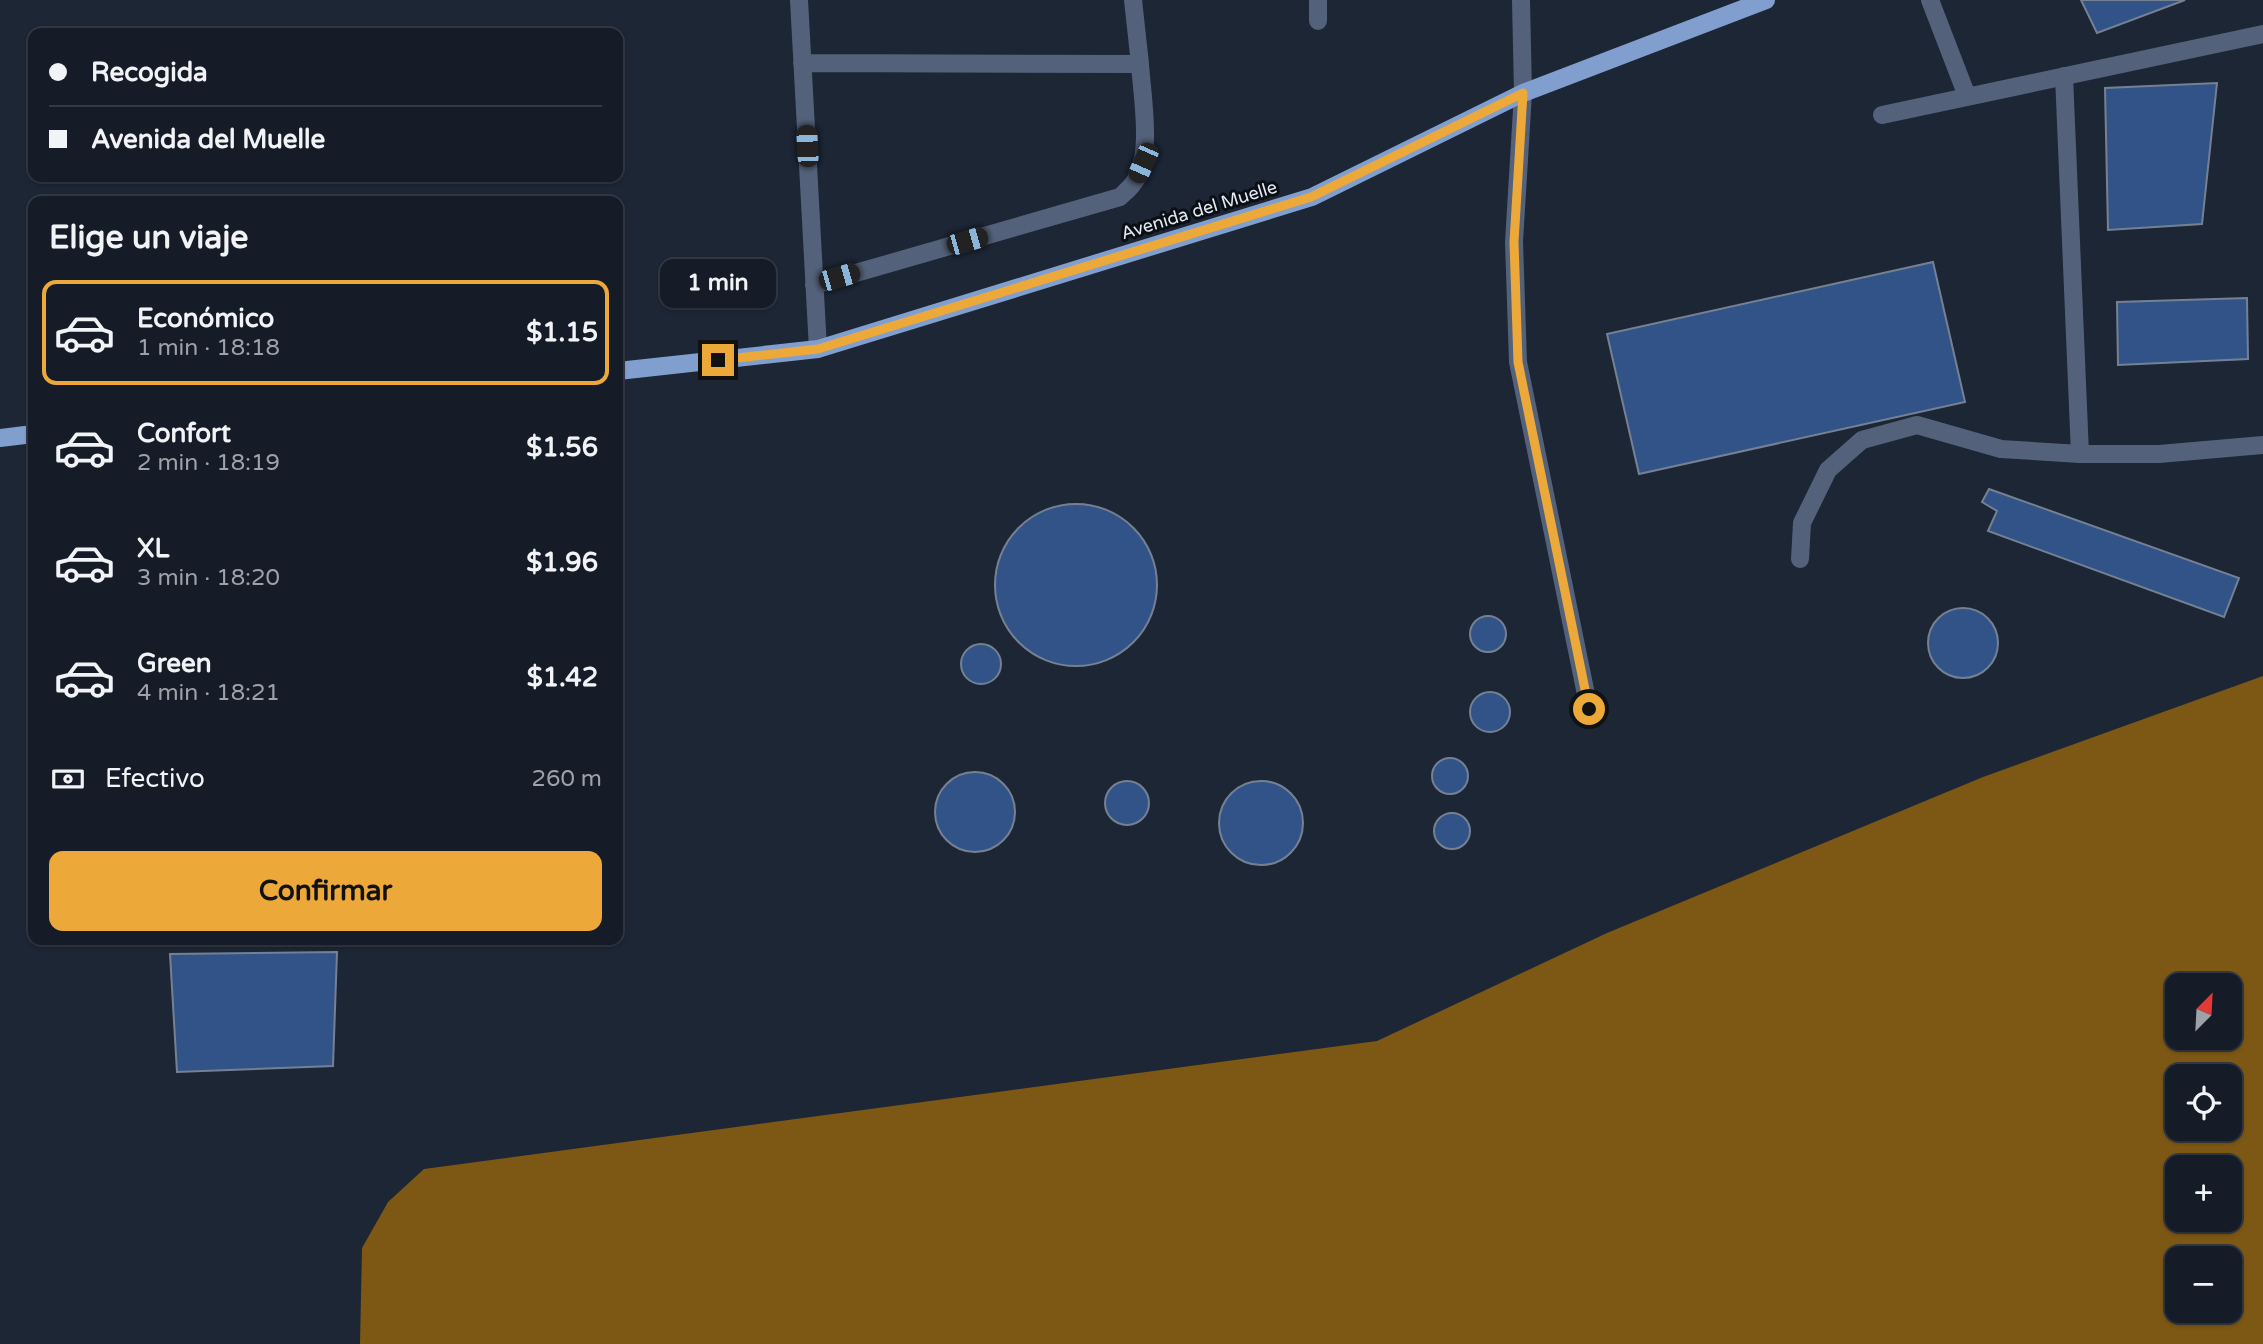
<!DOCTYPE html>
<html lang="es">
<meta charset="utf-8">
<style>
:root{--surface:#151c28;--page:#1e2530;--text:#f1f3f6;--muted:#9da1a8;--line:#343a45;--accent:#eca93a}
body{margin:0;font-family:"Varela Round",sans-serif;background:var(--page);color:var(--text);height:100vh;display:flex;flex-direction:column;font-size:26px;white-space:nowrap}
*{box-sizing:border-box;margin:0}
p{font-size:23px;color:var(--muted)}
.icon{flex:none;width:38px;height:38px;fill:none;stroke:currentColor;stroke-width:2;stroke-linecap:round;stroke-linejoin:round}
.map{position:relative;flex:1;overflow:hidden}
.details{position:absolute;left:28px;top:196px;width:595px;height:749px;display:flex;flex-direction:column;background:var(--surface);border-radius:14px;box-shadow:0 2px 5px #0004,0 0 0 2px var(--line)}
.details>*{flex:none}
.guide{position:absolute;left:28px;top:28px;width:595px;height:154px;border-radius:14px;box-shadow:0 2px 5px #0004,0 0 0 2px var(--line);display:grid;align-content:center;height:154px;padding:0 21px;background:var(--surface)}
.needle{width:46px;rotate:24deg}
.tools{position:absolute;left:2165px;top:973px;display:grid;gap:14px}
.tools a{display:grid;place-items:center;width:77px;height:77px;border-radius:14px;background:var(--surface);box-shadow:0 2px 5px #0004,0 0 0 2px var(--line);font-size:35px}
.end{position:absolute;width:32px;height:32px;margin:-16px;border:9px solid #eca93a;background:#111;box-shadow:0 0 0 4px #111}
.from{border-radius:50%}
.bubble{position:absolute;height:49px;border-radius:14px;background:var(--surface);box-shadow:0 2px 5px #0004,0 0 0 2px var(--line);font-size:23px;font-weight:800;line-height:49px;text-align:center}
.car{position:absolute;width:21px;height:42px;margin:-21px -10px;border-radius:9px;box-shadow:0 0 5px 2px #0007;background:linear-gradient(#222 24%,#8ab4d8 0 40%,#222 0 76%,#8ab4d8 0 86%,#222 0)}
.guide b{display:flex;align-items:center;gap:24px;height:66px;font-size:26px}
.guide b+b{border-top:2px solid var(--line)}
.guide i{width:18px;height:18px;background:var(--text)}
ul{padding:0;list-style:none}
li{display:flex;align-items:center;gap:21px;height:105px;margin:0 14px 10px;padding:0 7px;border:4px solid transparent;border-radius:14px}
li div{flex:1}
li b{display:block;font-size:26px}
li em{font-style:normal;font-weight:800}
li.on{border-color:var(--accent)}
li>.icon{width:63px;height:63px;stroke-width:1.5}
h2{padding:0 21px;font-size:32px;line-height:84px}
.pay{display:flex;align-items:center;gap:18px;height:77px;padding:0 21px;font-size:26px}
.pay p{margin-inline-start:auto}
.button{display:flex;gap:14px;margin-top:auto;padding:14px 21px}
.button a{flex:1;height:80px;border-radius:14px;background:var(--accent);color:#111;font-size:28px;font-weight:800;line-height:80px;text-align:center}
.map>svg:first-child{display:block}
.water{fill:#7d5714;fill-rule:evenodd}
.building{fill:#325387;stroke:#758193;stroke-width:2}
.lines{fill:none;stroke-linecap:round;stroke-linejoin:round}
.minor{stroke:#53627a;stroke-width:18}
.major{stroke:#809fcf;stroke-width:18}
.route{stroke:#eca93a;stroke-width:9}
.labels{text-anchor:middle;stroke-width:6;stroke-linejoin:round;paint-order:stroke}
.street-label{font-size:18px;fill:#e3eaf4;stroke:#0a0f15}
</style>
<div class="map">
<svg width="2263" height="1344" viewBox="0 0 2263 1344">
<rect width="100%" height="100%" fill="#1c2635"/>
<path class="water" d="M2263 676V1344H360L362 1248 388 1202 424 1169 1377 1041 1607 933 1983 777ZM2177 985H2230V1038H2177ZM2177 1076H2230V1129H2177ZM2177 1167H2230V1220H2177ZM2177 1258H2230V1311H2177Z"/>
<path class="building" d="M2081 0H2185L2097 33Z
M2217 83 2202 224 2108 230 2105 88Z
M1933 262 1965 402 1639 474 1607 334Z
M2247 298 2248 359 2118 365 2117 302Z
M1989 489 2239 578 2224 617 1988 531 1997 511 1982 502Z
M995 585a81 81 0 1 1 162 0a81 81 0 1 1-162 0Z
M1928 643a35 35 0 1 1 70 0a35 35 0 1 1-70 0Z
M1470 634a18 18 0 1 1 36 0a18 18 0 1 1-36 0Z
M961 664a20 20 0 1 1 40 0a20 20 0 1 1-40 0Z
M1470 712a20 20 0 1 1 40 0a20 20 0 1 1-40 0Z
M1432 776a18 18 0 1 1 36 0a18 18 0 1 1-36 0Z
M935 812a40 40 0 1 1 80 0a40 40 0 1 1-80 0Z
M1219 823a42 42 0 1 1 84 0a42 42 0 1 1-84 0Z
M1105 803a22 22 0 1 1 44 0a22 22 0 1 1-44 0Z
M1434 831a18 18 0 1 1 36 0a18 18 0 1 1-36 0Z
M337 952 333 1066 177 1072 170 954Z"/>
<g class="lines">
<path class="minor" d="M799 0 818 349
M1133 0 1140 64
M1318 0V21
M1521 0 1523 93 1514 242 1518 362 1589 709
M1930 0 1967 96
M802 63 1140 64C1142 97 1154 159 1132 185 1129 189 1124 193 1120 197L814 285
M2064 76 2080 454
M1882 115 2263 34
M1800 559 1802 523 1828 470 1862 440 1917 425 2001 449 2080 454H2159L2263 445"/>
<path class="major" d="M618 371 818 349 1312 197 1523 93 1766 0
M0 438 33 434"/>
</g>
<g class="lines">
<path class="route" d="M718 360 818 349 1311 197 1523 93 1514 242 1518 362 1589 709"/>
</g>
<g class="labels">
<g class="street-label">
<text transform="translate(1199 210) rotate(-17)" y="6">Avenida del Muelle</text>
</g>
</g>
</svg>
<div class="tools">
<a><svg class="needle" viewBox="-14 -14 28 28"><path d="M0-13l5 13h-10z" fill="#e53935"/><path d="M0 13l5-13h-10z" fill="#9da1a8"/></svg></a>
<a><svg class="icon" aria-label="locate" viewBox="0 0 24 24"><circle cx="12" cy="12" r="6"/><path d="M12 2v4M12 18v4M2 12h4M18 12h4"/></svg></a>
<a>+</a>
<a>−</a>
</div>
<i class="end from" style="left:1589px;top:709px"></i>
<i class="end" style="left:718px;top:360px"></i>
<div class="bubble" style="left:660px;top:259px;width:116px">1 min</div>
<i class="car" style="left:807px;top:146px;rotate:357deg"></i>
<i class="car" style="left:1143px;top:163px;rotate:204deg"></i>
<i class="car" style="left:967px;top:241px;rotate:74deg"></i>
<i class="car" style="left:839px;top:277px;rotate:74deg"></i>
<div class="guide">
<b><i class="from"></i>Recogida</b>
<b><i></i>Avenida del Muelle</b>
</div>
<section class="details">
<h2>Elige un viaje</h2>
<ul>
<li class="on"><svg class="icon" aria-label="car" viewBox="0 0 24 24"><path d="M5 17H2v-5l4-1 3-4h7l3 4 3 1v5h-3M9 17h6M6 11h13"/><circle cx="7" cy="17" r="2"/><circle cx="17" cy="17" r="2"/></svg><div><b>Económico</b><p>1 min · 18:18</p></div><em>$1.15</em></li>
<li><svg class="icon" aria-label="car" viewBox="0 0 24 24"><path d="M5 17H2v-5l4-1 3-4h7l3 4 3 1v5h-3M9 17h6M6 11h13"/><circle cx="7" cy="17" r="2"/><circle cx="17" cy="17" r="2"/></svg><div><b>Confort</b><p>2 min · 18:19</p></div><em>$1.56</em></li>
<li><svg class="icon" aria-label="car" viewBox="0 0 24 24"><path d="M5 17H2v-5l4-1 3-4h7l3 4 3 1v5h-3M9 17h6M6 11h13"/><circle cx="7" cy="17" r="2"/><circle cx="17" cy="17" r="2"/></svg><div><b>XL</b><p>3 min · 18:20</p></div><em>$1.96</em></li>
<li><svg class="icon" aria-label="car" viewBox="0 0 24 24"><path d="M5 17H2v-5l4-1 3-4h7l3 4 3 1v5h-3M9 17h6M6 11h13"/><circle cx="7" cy="17" r="2"/><circle cx="17" cy="17" r="2"/></svg><div><b>Green</b><p>4 min · 18:21</p></div><em>$1.42</em></li>
</ul>
<div class="pay"><svg class="icon" aria-label="cash" viewBox="0 0 24 24"><path d="M3 7h18v10H3z"/><circle cx="12" cy="12" r="2"/></svg>Efectivo<p>260 m</p></div>
<div class="button"><a>Confirmar</a></div>
</section>
</div>
